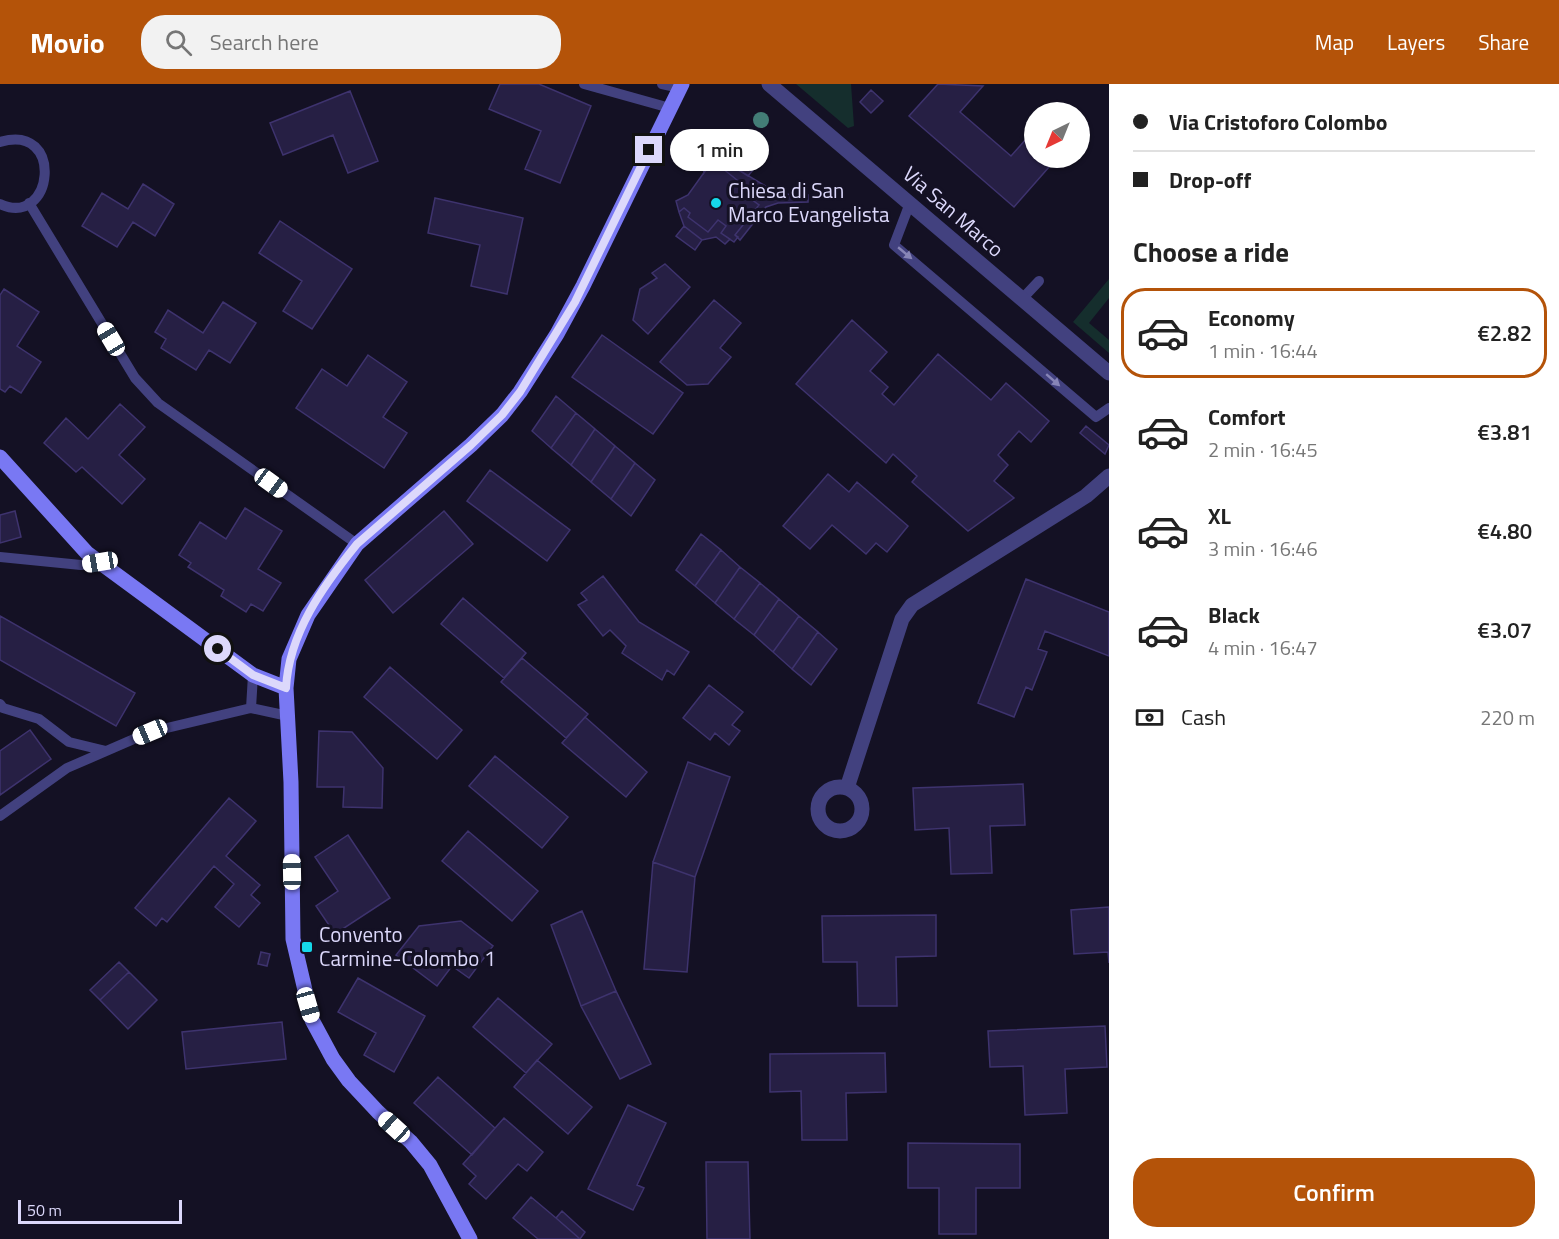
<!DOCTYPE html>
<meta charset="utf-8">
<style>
:root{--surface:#fff;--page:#f2f2f2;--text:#222;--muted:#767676;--line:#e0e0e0;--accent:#b45309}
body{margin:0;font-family:"Titillium Web",sans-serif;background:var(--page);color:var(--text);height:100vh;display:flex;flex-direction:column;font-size:22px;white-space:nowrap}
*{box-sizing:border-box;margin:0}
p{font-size:20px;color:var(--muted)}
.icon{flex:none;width:33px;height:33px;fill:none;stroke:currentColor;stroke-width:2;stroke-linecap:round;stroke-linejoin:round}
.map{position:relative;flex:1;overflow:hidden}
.panel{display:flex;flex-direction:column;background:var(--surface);width:450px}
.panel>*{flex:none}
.banner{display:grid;align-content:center;height:132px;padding:0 24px;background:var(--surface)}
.needle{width:39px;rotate:223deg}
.tools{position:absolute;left:1024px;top:18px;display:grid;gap:12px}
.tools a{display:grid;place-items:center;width:66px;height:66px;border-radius:50%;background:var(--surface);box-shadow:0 2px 4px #0004;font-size:30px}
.scale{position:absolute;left:18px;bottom:15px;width:164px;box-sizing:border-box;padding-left:6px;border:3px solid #dcd8fb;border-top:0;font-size:16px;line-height:21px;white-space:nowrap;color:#dcd8fb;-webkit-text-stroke:4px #141124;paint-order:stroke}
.end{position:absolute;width:27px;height:27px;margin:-14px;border:8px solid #dcd8fb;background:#111;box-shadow:0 0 0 3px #111}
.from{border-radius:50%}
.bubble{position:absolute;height:42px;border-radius:21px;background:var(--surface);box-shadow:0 2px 4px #0004;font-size:20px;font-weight:600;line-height:42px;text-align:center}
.car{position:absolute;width:18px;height:36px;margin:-18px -9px;border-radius:8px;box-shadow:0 0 4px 2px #0007;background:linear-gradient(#fff 24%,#345 0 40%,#fff 0 76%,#345 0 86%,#fff 0)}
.banner b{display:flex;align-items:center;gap:21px;height:57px;font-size:22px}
.banner b+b{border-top:2px solid var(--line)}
.banner i{width:15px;height:15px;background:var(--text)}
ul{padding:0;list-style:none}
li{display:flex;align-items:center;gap:18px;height:90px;margin:0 12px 9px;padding:0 12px;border:3px solid transparent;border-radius:24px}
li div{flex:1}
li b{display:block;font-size:22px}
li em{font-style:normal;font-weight:600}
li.current{border-color:var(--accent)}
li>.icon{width:54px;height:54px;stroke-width:1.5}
h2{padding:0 24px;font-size:27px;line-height:72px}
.pay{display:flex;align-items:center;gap:15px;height:66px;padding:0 24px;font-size:22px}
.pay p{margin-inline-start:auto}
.action{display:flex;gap:12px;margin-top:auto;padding:12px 24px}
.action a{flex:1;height:69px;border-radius:24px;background:var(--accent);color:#fff;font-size:24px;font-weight:600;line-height:69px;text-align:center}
header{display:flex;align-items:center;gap:36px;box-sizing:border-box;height:84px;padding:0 30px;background:var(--accent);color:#fff}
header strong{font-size:28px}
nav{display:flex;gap:33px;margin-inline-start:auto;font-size:21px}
.search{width:420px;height:54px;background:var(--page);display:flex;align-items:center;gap:15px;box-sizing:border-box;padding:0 21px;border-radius:24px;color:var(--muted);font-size:22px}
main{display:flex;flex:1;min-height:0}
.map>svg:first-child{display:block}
.green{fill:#152e2d}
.building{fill:#261f44;stroke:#3e336e;stroke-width:1.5}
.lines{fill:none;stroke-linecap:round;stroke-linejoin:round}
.lane{stroke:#42417f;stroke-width:10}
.street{stroke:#42417f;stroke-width:15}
.secondary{stroke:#7978f3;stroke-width:15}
.tree{fill:#437d76}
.oneway{fill:#8785b7}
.route{stroke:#dcd8fb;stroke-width:8}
.poi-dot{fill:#16d8ea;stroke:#141124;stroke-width:2}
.labels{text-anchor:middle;stroke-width:6;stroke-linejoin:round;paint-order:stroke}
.poi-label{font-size:21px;fill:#dcd8fb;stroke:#141124;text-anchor:start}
.street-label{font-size:21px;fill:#dcd8fb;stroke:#141124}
</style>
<header>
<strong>Movio</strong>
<div class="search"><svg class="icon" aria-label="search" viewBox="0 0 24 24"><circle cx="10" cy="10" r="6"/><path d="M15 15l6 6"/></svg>Search here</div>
<nav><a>Map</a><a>Layers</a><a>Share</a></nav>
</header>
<main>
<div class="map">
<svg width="1109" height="1155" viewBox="0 0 1109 1155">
<rect width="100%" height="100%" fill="#141124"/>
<path class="green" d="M796 0H851L854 42 848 44Z
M1109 195V214L1089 239 1109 256V269L1073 238Z"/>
<path class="building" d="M500 0H539L591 22 560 99 525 85 541 47 489 25Z
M938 0 983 2 960 28 1011 72 1035 45V74H1057L1014 123 909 32Z
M871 6 883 17 871 29 860 18Z
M350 7 378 77 348 89 333 51 283 71 270 39Z
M713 67 717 73 779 110 808 111V118L778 119 766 123 740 156 735 151 759 121 743 109 747 104 717 80 708 83 704 89 702 76 706 69Z
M727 72 742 73 753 86 748 92 724 77Z
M717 80 747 104 743 109 759 121 735 151 738 153 734 158 721 149 726 142 718 136 708 148 688 133 690 129 684 124 679 128 676 117 688 111 708 83Z
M143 100 174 120 155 152 133 138 117 163 82 142 102 109 128 125Z
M435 114 523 134 507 210 471 202 480 161 428 149Z
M684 124 690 129 688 133 708 148 718 136 726 142 721 149 730 155 725 160 716 153 702 156 684 142 679 128Z
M280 137 352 185 312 245 283 227 302 197 259 169Z
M684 142 702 156 695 166 676 152Z
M665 180 690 203 648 250 633 236 640 205 657 194 652 189Z
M4 205 39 228 17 262 41 278 21 309 10 302 5 308 0 305V211Z
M714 216 741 239 720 264 731 273 708 300 687 301 660 278Z
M223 218 256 239 230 279 209 266 196 286 161 264 166 255 155 248 168 226 203 249Z
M852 236 887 268 870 287 888 303 882 310 894 321 938 270 991 316 1006 299 1049 337 1031 358 1019 347 998 371 1008 381 994 397 1014 414 968 447 912 398 917 392 893 370 886 379 796 300Z
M602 251 683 309 653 350 572 293Z
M368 271 407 298 383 333 407 349 384 384 296 324 322 285 347 302Z
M556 312 576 329 551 364 532 347Z
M120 320 145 343 119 371 145 395 122 420 82 383 76 388 44 359 66 334 88 355Z
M576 329 595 345 571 381 551 364Z
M1086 342 1109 361 1105 370 1080 349Z
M595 345 615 362 591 398 571 381Z
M615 362 635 379 611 415 591 398Z
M635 379 655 396 631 432 611 415Z
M490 386 570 446 547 477 467 417Z
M828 390 849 408 857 398 908 442 887 468 876 459 866 470 832 441 810 465 783 442Z
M245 424 282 447 258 485 281 499 263 527 251 520 246 528 221 512 224 506 188 483 191 479 179 471 200 438 226 455Z
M15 427 21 453 0 459V431Z
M444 427 473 460 393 529 365 496Z
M701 450 721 466 695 502 676 486Z
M721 466 740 483 715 519 695 502Z
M740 483 760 499 734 535 715 519Z
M603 492 639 538 689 568 674 591 667 586 662 596 622 569 626 562 610 546 603 552 578 521 587 516 581 509Z
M1026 495 1109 528V572L1045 547 1038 565 1047 568 1032 606 1026 603 1014 633 978 619Z
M760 499 779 515 754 551 734 535Z
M463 514 526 569 504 594 441 540Z
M779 515 799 532 773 568 754 551Z
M0 532 135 609 116 642 0 576Z
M799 532 818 548 792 585 773 568Z
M818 548 837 565 811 601 792 585Z
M522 574 588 630 566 654 501 598Z
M390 583 462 646 437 675 364 613Z
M709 601 743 628 732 641 740 647 729 661 715 649 710 656 683 634Z
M585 633 647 688 626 713 562 659Z
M30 646 51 675 0 711V667Z
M319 647 352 648 383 684 382 724 343 723 344 703H317Z
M495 672 568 733 542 764 469 702Z
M688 678 730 693 695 793 653 778Z
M1023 700 1025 741 990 742 992 789 951 790 949 744 915 746 913 704Z
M229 714 256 737 226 772 260 801 251 811 260 819 239 843 215 823 234 800 214 782 167 838 162 834 156 842 135 824Z
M468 747 538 807 512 837 442 777Z
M348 751 390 814 335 850 316 822 338 807 315 773Z
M653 778 695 793 687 888 644 885Z
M1109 823V879L1108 868 1074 870 1071 826Z
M582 827 616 907 581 922 551 841Z
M936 831V872L896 873 897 922H858L857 878H823L822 832Z
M461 837 493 862 469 894 452 882 437 902 396 871 419 842Z
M261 868 270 870 267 882 258 880Z
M119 878 129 888 100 916 90 906Z
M129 888 157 916 128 945 100 916Z
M358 894 425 932 394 988 364 971 376 949 338 928Z
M616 907 651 980 620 995 581 922Z
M498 914 552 960 526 989 473 943Z
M282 938 286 975 186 985 182 948Z
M1105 942 1107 983 1065 985 1067 1029 1025 1031 1023 982 990 983 988 947Z
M885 969 886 1008 846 1009 847 1056H802L801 1007 770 1008V970Z
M537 976 592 1023 568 1050 514 1003Z
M438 993 495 1044 472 1071 414 1019Z
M628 1021 666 1039 637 1101 644 1104 633 1126 588 1105Z
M504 1034 543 1068 527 1087 518 1080 486 1115 469 1100 476 1092 463 1080Z
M908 1059 1020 1060V1104H976V1150H939V1104H908Z
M706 1078H748L750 1155H707Z
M531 1113 556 1134 580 1155H538L513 1134Z
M562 1127 585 1148 580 1155 556 1134Z"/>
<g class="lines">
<path class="lane" d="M584 0 670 24
M662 0 680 4
M0 58C65 38 54 145 0 120
M29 119 135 294 158 319 357 460
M910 119 894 161 1096 333 1109 324
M1022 215 1039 197
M0 473 81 481 100 478
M0 620 3 624 39 635 69 658 106 667
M251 624 253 591
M0 732 67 684 150 648 251 624 288 632"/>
<path class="street" d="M769 0 1109 289
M818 725a22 22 0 1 1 44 0a22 22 0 1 1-44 0Z
M847 704 902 535 912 521 1086 412 1109 392"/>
<path class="secondary" d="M0 373 87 469 253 591 286 604
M470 1155 430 1081 411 1058 378 1028 349 997 333 975 312 936 293 855 291 698 286 604 289 575 308 531 357 460 471 361 502 331 520 308 557 250 583 202 682 0"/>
</g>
<circle class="tree" cx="761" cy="36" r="8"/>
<defs><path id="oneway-solid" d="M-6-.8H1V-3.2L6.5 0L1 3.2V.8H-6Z" transform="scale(1.5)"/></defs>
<g class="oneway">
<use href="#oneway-solid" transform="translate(905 169) rotate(40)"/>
<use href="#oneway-solid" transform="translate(1053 296) rotate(41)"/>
</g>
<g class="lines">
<path class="route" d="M218 565 253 591 286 604C289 549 323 502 357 460L471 361 502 331 520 308 575 218 649 66"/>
</g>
<g class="poi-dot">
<circle cx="716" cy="119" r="6"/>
<rect x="301" y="857" width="12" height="12" rx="3"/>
</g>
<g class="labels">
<g class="poi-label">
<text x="728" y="114">Chiesa di San<tspan x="728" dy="24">Marco Evangelista</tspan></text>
<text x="319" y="858">Convento<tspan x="319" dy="24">Carmine-Colombo 1</tspan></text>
</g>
<g class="street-label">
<text transform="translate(953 128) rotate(41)" y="7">Via San Marco</text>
</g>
</g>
</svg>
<div class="tools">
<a><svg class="needle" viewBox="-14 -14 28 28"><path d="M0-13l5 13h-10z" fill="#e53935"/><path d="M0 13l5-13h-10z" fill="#767676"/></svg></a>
</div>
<div class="scale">50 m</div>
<i class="end from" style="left:218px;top:565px"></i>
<i class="end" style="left:649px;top:66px"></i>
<div class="bubble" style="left:670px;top:45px;width:99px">1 min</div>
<i class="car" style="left:111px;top:255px;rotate:329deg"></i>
<i class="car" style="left:271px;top:399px;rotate:126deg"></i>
<i class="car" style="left:100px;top:478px;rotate:261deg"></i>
<i class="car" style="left:150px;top:648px;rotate:247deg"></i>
<i class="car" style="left:292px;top:788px;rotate:359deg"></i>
<i class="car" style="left:308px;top:921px;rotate:164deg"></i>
<i class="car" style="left:394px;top:1043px;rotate:312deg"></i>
</div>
<section class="panel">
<div class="banner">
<b><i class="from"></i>Via Cristoforo Colombo</b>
<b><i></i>Drop-off</b>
</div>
<h2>Choose a ride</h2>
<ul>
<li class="current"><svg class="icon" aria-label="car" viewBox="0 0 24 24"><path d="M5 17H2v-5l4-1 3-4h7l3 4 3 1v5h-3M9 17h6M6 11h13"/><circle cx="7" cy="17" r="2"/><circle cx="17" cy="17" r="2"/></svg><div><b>Economy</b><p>1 min · 16:44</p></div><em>€2.82</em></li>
<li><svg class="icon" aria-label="car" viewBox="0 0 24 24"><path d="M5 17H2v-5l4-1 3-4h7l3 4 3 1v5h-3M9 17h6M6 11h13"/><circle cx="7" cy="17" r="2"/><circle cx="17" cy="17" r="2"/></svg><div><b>Comfort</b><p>2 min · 16:45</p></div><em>€3.81</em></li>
<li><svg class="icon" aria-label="car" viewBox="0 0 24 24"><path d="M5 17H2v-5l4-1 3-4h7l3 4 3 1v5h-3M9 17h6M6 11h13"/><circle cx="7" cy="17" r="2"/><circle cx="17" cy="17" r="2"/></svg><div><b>XL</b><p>3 min · 16:46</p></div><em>€4.80</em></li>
<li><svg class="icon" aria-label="car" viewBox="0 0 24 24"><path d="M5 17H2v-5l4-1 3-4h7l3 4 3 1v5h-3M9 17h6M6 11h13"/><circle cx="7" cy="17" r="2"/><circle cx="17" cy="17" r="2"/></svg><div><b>Black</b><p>4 min · 16:47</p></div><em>€3.07</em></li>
</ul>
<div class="pay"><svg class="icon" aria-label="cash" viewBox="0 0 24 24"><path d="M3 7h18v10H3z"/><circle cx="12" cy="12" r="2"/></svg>Cash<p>220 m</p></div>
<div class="action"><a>Confirm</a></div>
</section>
</main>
